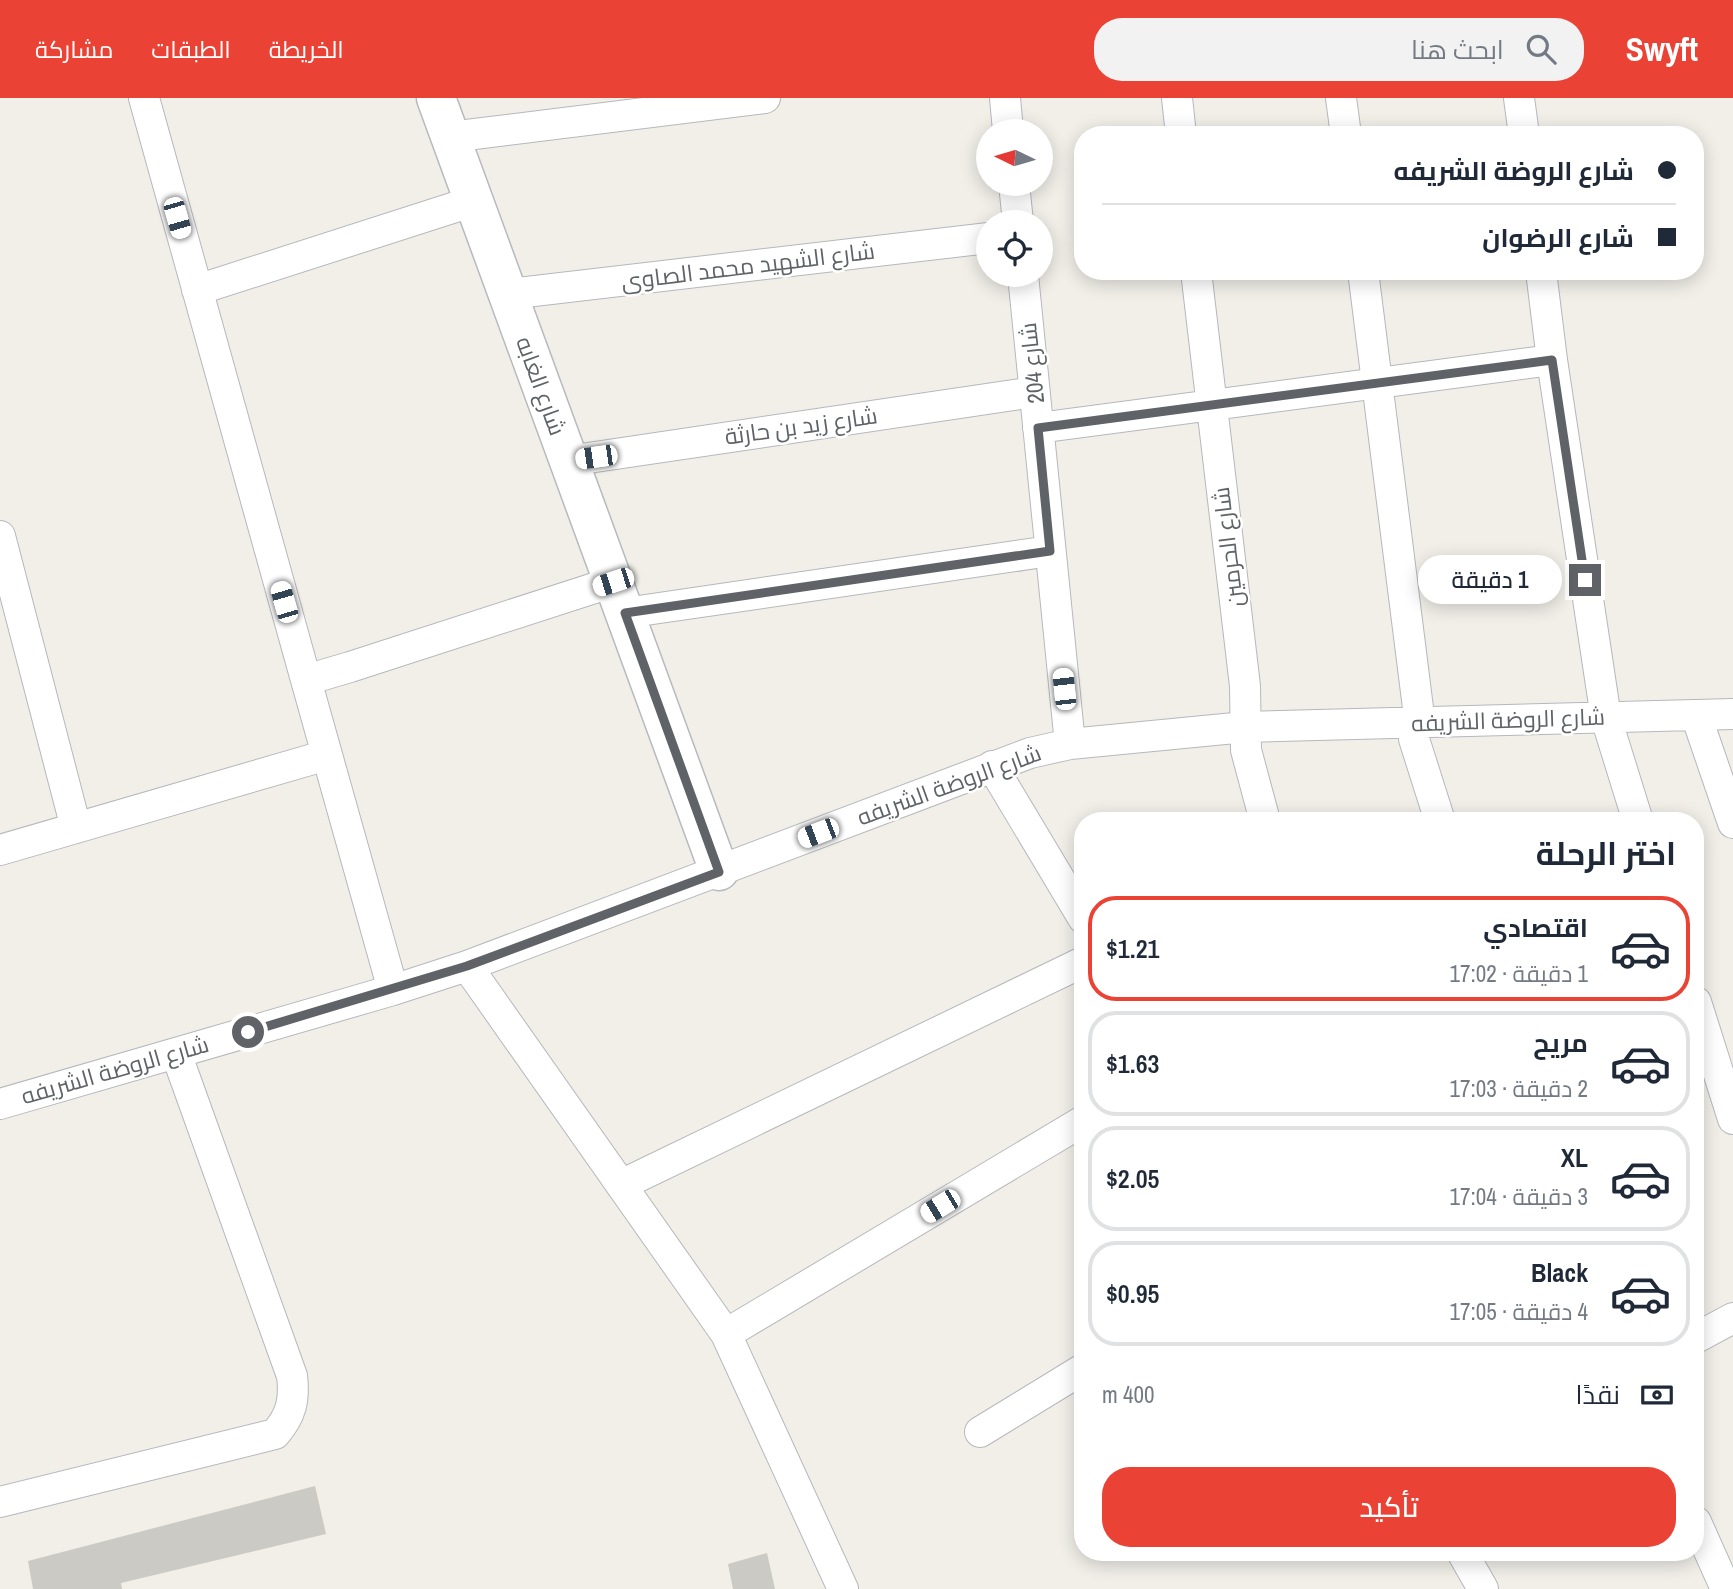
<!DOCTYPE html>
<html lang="ar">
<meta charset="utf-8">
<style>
:root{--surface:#fff;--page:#f2f2f3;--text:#1f2937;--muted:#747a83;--line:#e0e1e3;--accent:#ea4335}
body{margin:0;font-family:"Archivo Narrow",Cairo,sans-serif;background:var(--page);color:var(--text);direction:rtl;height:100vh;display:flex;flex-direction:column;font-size:26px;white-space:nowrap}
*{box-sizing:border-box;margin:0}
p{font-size:23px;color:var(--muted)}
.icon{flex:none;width:38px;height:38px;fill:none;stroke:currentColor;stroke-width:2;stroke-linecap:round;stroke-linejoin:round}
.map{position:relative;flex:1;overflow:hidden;direction:ltr}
.drawer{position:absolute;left:1074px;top:714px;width:630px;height:749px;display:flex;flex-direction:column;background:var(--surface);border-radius:28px;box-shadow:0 4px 18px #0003;direction:rtl}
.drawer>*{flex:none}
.guide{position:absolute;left:1074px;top:28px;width:630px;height:154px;border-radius:28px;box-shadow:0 4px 18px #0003;direction:rtl;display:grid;align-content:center;height:154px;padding:0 28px;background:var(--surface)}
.needle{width:46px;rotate:275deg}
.buttons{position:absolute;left:976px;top:21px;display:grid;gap:14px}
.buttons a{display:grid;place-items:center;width:77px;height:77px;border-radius:50%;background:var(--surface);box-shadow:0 4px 18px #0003;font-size:35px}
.end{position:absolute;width:32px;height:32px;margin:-16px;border:9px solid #5f6368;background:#fff;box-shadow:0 0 0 4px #fff}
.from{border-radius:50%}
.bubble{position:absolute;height:49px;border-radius:24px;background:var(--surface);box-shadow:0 4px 18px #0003;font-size:23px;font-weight:600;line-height:49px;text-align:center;direction:rtl}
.car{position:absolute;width:21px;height:42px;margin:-21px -10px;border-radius:9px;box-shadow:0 0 5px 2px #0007;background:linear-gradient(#fff 24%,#345 0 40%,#fff 0 76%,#345 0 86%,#fff 0)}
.guide b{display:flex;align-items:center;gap:24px;height:66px;font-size:26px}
.guide b+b{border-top:2px solid var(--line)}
.guide i{width:18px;height:18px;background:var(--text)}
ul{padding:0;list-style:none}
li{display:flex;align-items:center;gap:21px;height:105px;margin:0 14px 10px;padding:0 14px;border:4px solid var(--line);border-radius:28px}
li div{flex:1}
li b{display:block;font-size:26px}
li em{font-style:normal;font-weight:600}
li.selected{border-color:var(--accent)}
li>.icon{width:63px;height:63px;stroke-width:1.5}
h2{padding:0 28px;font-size:32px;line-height:84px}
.pay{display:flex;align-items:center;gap:18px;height:77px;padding:0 28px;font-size:26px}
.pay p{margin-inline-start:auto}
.button{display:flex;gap:14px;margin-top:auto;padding:14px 28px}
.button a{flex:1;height:80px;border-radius:28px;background:var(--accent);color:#fff;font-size:28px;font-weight:600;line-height:80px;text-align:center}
header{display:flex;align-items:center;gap:42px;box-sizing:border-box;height:98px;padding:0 35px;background:var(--accent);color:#fff}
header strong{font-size:33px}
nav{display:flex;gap:38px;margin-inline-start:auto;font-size:24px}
.search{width:490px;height:63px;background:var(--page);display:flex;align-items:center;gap:18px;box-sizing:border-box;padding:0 24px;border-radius:28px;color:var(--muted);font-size:26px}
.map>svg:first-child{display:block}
.building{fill:#cccac5}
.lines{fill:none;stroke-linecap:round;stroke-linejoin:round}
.street-casing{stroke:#b5b8bc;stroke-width:32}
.secondary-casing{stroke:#b6babf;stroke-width:41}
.street{stroke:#fff;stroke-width:30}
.secondary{stroke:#fff;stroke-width:38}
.route{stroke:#5f6368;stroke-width:9}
.labels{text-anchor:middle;stroke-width:5;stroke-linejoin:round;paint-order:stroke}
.street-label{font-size:23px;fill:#5f6368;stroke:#fff}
</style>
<header>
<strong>Swyft</strong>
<div class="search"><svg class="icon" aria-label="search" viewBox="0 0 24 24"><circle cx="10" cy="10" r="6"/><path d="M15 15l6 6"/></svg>ابحث هنا</div>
<nav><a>الخريطة</a><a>الطبقات</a><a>مشاركة</a></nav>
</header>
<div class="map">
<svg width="1733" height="1491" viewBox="0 0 1733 1491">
<rect width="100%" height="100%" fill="#f1efe8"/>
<path class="building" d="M315 1388 326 1436 121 1485 122 1491H33L28 1463Z
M767 1455 775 1491H733L728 1466Z"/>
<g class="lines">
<g class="street-casing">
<path id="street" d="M144 0 306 582 350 569 613 484
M1005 0 1008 33
M1177 0 1181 37
M1341 0 1346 37
M1519 0 1524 37
M450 39 765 0
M1014 86 1018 124
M1196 173 1245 588 1246 652 1265 723
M1363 173 1418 610 1415 625 1414 641 1440 723
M1541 173 1552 262 1606 620 1638 723
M1023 177 1070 646
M197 192 474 103
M508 196 989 140
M1038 330 1552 262
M568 363 1034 294
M0 438 76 730
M625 515 1050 453
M306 582 393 892
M1696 617 1733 725
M992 668 1083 820
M0 752 327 657
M467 868 726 1236 843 1491
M1696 904 1733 1021
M0 1006 393 892 467 868 1030 655 1070 646 1245 629 1733 616
M621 1087 1083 864
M726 1236 1083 1023
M1696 1240 1733 1220
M980 1334 1083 1271
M0 1404 275 1336C291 1318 295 1302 292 1278L176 955
M1696 1424 1726 1491
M1462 1454 1483 1491"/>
</g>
<g class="secondary-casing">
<path id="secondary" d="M436 0 719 773"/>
</g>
<use href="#street" class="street"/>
<use href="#secondary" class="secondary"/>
</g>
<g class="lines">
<path class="route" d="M248 934 467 868 719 774 625 515 1050 453 1038 330 1552 262 1585 482"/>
</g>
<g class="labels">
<g class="street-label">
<text transform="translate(748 168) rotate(-7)" y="8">شارع الشهيد محمد الصاوى</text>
<text transform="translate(1032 265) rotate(-96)" y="8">شارع 204</text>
<text transform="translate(541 288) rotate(70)" y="8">شارع الغابه</text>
<text transform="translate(801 328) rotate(-8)" y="8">شارع زيد بن حارثة</text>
<text transform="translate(1228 449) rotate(-97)" y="8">شارع الحرمين</text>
<text transform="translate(1508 622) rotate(-2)" y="8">شارع الروضة الشريفه</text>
<text transform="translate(949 687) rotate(-20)" y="8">شارع الروضة الشريفه</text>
<text transform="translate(115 972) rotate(-16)" y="8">شارع الروضة الشريفه</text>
</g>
</g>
</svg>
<div class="buttons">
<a><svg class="needle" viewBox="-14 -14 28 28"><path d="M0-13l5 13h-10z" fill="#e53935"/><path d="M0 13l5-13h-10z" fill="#747a83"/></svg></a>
<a><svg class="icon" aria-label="locate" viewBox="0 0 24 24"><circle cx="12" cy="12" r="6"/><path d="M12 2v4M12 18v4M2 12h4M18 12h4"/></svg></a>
</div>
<i class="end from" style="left:248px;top:934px"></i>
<i class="end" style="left:1585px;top:482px"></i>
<div class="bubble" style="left:1418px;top:457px;width:144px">1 دقيقة</div>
<i class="car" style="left:177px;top:120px;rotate:164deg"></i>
<i class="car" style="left:596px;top:359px;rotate:262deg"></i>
<i class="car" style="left:613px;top:484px;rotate:252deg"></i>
<i class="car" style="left:284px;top:504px;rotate:344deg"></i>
<i class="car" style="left:1064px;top:591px;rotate:354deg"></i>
<i class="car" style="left:818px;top:735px;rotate:249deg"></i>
<i class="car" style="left:940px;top:1108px;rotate:239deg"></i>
<div class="guide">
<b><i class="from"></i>شارع الروضة الشريفه</b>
<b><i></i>شارع الرضوان</b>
</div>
<section class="drawer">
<h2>اختر الرحلة</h2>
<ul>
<li class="selected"><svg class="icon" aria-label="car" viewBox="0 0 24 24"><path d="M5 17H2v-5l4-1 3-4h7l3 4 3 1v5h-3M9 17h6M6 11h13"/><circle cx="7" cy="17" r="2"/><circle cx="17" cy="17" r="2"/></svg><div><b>اقتصادي</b><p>1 دقيقة · 17:02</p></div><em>$1.21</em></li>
<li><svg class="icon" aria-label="car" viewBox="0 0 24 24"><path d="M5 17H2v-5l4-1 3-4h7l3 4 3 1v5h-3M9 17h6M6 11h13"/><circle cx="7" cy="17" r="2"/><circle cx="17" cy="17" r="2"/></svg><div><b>مريح</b><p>2 دقيقة · 17:03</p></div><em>$1.63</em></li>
<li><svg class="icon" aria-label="car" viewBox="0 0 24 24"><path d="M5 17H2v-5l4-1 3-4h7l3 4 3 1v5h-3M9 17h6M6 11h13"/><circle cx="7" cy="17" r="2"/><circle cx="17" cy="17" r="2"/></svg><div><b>XL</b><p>3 دقيقة · 17:04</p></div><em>$2.05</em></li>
<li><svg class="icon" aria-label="car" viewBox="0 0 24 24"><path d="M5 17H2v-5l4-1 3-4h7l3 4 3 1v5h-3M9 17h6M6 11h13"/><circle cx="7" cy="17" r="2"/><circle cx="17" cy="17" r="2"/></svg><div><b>Black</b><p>4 دقيقة · 17:05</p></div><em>$0.95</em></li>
</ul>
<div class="pay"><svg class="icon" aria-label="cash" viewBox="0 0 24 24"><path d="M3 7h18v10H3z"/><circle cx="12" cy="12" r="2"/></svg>نقدًا<p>400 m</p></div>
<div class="button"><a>تأكيد</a></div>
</section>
</div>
